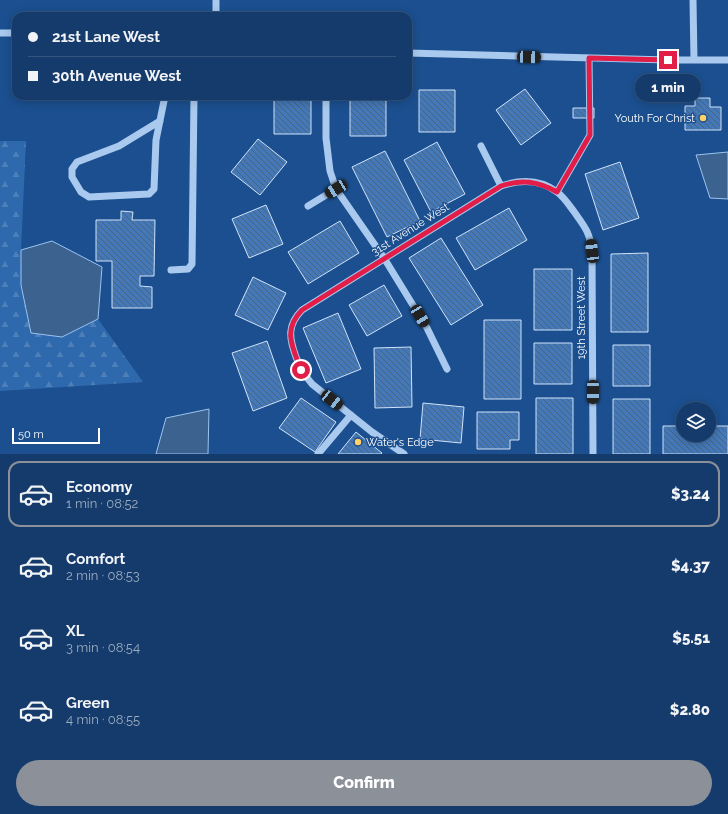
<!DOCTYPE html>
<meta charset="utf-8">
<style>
:root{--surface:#143b6b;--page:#1d4271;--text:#f1f3f6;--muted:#9dadc1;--line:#33557e;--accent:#8c9099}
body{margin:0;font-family:Raleway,sans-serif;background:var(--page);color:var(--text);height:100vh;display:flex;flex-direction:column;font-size:15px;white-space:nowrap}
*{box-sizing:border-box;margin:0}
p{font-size:13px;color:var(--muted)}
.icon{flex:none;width:22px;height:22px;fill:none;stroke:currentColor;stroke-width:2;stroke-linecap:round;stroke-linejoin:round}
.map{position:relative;height:454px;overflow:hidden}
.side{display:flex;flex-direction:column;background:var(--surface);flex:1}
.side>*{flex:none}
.banner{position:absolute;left:12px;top:12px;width:400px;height:88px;border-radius:12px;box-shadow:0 2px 10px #0003,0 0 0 1px var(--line);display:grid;align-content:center;height:88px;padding:0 16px;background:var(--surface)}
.fabs{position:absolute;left:676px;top:402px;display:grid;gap:8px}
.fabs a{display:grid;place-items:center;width:40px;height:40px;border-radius:50%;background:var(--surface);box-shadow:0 2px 10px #0003,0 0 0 1px var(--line);font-size:20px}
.scale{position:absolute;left:12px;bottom:10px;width:88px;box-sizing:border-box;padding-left:4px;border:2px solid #fff;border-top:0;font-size:11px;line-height:14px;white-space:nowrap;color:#fff;-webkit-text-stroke:3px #1b4f8f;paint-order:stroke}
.end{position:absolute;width:18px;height:18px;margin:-9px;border:5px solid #e11d48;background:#fff;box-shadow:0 0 0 2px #fff}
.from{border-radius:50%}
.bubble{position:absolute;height:28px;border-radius:14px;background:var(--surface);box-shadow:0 2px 10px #0003,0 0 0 1px var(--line);font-size:13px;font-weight:800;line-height:28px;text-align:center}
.car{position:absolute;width:12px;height:24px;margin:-12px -6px;border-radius:5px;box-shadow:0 0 3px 1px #0007;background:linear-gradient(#222 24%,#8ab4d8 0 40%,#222 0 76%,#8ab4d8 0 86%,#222 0)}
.banner b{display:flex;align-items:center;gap:14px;height:38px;font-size:15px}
.banner b+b{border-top:1px solid var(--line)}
.banner i{width:10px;height:10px;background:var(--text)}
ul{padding:7px 0 0;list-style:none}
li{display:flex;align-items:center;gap:12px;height:66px;margin:0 8px 6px;padding:0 8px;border:2px solid transparent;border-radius:12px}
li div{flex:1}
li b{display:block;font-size:15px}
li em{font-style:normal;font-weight:800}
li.on{border-color:var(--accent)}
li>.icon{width:36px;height:36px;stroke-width:1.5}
.primary-button{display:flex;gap:8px;margin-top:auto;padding:8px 16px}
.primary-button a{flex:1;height:46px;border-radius:24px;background:var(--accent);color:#fff;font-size:16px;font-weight:800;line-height:46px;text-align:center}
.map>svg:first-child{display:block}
.forest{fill:url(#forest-firs)}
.water{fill:#3c6290;stroke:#9cc4f0}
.building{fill:url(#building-back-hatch);stroke:#cfe3fa}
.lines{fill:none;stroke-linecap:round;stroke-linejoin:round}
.minor{stroke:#a9c9ee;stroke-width:7}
.route{stroke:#e11d48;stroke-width:5}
.poi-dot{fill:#ffd166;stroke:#1b4f8f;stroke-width:1.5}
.labels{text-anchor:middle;stroke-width:3;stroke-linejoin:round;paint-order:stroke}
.poi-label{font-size:11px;fill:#fff;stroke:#1b4f8f;text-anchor:end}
.street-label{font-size:11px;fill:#fff;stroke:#1b4f8f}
</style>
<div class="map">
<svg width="728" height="454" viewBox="0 0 728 454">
<defs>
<pattern id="forest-firs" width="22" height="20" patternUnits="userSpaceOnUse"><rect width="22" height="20" fill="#2e69ad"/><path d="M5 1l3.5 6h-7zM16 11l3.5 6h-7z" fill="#4d80b9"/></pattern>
<pattern id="building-back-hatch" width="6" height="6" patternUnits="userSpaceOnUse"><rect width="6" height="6" fill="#4478b7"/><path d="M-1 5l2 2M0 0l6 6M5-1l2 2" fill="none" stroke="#486282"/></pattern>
</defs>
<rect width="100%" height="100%" fill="#1b4f8f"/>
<path class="forest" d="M0 141H26L21 250V285L31 333 62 337 98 319 143 382 0 391Z"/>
<path class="water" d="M728 152V199L710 198 696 155Z
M52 241 102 267 98 319 62 337 31 333 21 285V250Z
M209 409 208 454H156L166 418Z"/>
<path class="building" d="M525 89 551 123 521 145 496 110Z
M419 90H455V132H419Z
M274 96H311V134H274Z
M350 96H386V136H350Z
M695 98H710V107H721V130H685V106H695Z
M573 108H594V118H573Z
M258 139 287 162 260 195 231 172Z
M437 142 465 194 431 212 404 160Z
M385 151 420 221 387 237 352 167Z
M620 162 639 218 603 230 585 174Z
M266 205 283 244 249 258 232 219Z
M509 208 527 240 475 270 456 238Z
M121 211 133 212 132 220H155L154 276H140V286L152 287V308H112V261H96V220H121Z
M340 221 359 253 308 284 288 252Z
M441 238 483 305 451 325 409 258Z
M648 253V332H611V254Z
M534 269H572V330H534Z
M253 277 286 293 268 330 235 315Z
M384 285 402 316 367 336 349 305Z
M338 313 361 369 326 383 303 328Z
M484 320H521V399H484Z
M267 341 287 398 253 411 232 353Z
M534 343H572V384H534Z
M613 345H650V386H613Z
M411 347 412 407 375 408 374 348Z
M301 398 336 422 315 452 279 428Z
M536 398H573V454H536Z
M613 399H650V454H613Z
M423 403 464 407 461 443 420 439Z
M477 412H519V440H510V449H477Z
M663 426H683V435H709V426H728V454H663Z
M356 432 382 453 381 454H338Z"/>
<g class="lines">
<path class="minor" d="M216 0V16
M693 0 694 60
M0 33H16
M408 53 668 60H728
M326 96V138L330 171 336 189 384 258 427 328 447 369
M160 121 119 146 77 162 72 169V177L81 192 89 197 149 194 154 189 156 140 165 96
M481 146 501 186
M557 192 590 135 589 58
M308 206 336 189
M171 270 188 269 192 264 194 96
M318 454 351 415
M404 454 372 432 312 384C305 376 300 367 296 357 289 338 287 325 302 310L501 186C519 180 540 179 557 192 564 197 569 205 575 213 585 227 590 233 592 251L593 454"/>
</g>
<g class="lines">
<path class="route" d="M301 370C293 348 282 330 302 310L501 186C522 179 537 181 557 192L590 135 589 58 668 60"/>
</g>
<g class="poi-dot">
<circle cx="703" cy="118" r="4"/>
<circle cx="358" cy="442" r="4"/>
</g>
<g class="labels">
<g class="poi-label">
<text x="695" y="122">Youth For Christ</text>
<text x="366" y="446" text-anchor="start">Water's Edge</text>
</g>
<g class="street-label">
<text transform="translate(410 229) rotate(-32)" y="4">31st Avenue West</text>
<text transform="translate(581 318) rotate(-90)" y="4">19th Street West</text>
</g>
</g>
</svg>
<div class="fabs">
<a><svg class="icon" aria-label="layers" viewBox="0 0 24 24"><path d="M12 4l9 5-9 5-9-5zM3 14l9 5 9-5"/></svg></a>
</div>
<div class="scale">50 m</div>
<i class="end from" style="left:301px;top:370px"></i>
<i class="end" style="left:668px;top:60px"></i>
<div class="bubble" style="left:635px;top:74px;width:66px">1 min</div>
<i class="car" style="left:529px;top:57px;rotate:92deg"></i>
<i class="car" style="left:336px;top:189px;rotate:239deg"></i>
<i class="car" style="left:592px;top:251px;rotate:353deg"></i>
<i class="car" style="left:420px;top:316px;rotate:149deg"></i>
<i class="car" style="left:593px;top:392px;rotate:180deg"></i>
<i class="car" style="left:332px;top:400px;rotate:128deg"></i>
<div class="banner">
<b><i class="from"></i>21st Lane West</b>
<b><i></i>30th Avenue West</b>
</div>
</div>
<section class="side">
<ul>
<li class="on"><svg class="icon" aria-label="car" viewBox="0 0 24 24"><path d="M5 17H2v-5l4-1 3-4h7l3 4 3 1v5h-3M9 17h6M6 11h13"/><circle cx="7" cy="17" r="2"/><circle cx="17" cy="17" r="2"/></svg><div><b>Economy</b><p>1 min · 08:52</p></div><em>$3.24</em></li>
<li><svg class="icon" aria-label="car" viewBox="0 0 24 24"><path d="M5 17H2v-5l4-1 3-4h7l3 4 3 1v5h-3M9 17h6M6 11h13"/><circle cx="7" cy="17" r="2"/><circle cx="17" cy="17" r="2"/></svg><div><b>Comfort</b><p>2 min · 08:53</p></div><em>$4.37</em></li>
<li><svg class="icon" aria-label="car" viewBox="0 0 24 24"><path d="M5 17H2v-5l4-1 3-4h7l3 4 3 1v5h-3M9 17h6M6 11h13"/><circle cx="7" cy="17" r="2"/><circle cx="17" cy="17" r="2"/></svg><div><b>XL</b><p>3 min · 08:54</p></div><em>$5.51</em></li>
<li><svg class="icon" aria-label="car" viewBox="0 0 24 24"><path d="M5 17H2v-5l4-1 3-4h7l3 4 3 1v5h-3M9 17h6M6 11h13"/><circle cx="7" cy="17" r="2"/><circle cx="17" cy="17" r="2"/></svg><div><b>Green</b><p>4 min · 08:55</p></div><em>$2.80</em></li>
</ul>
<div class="primary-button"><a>Confirm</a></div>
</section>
